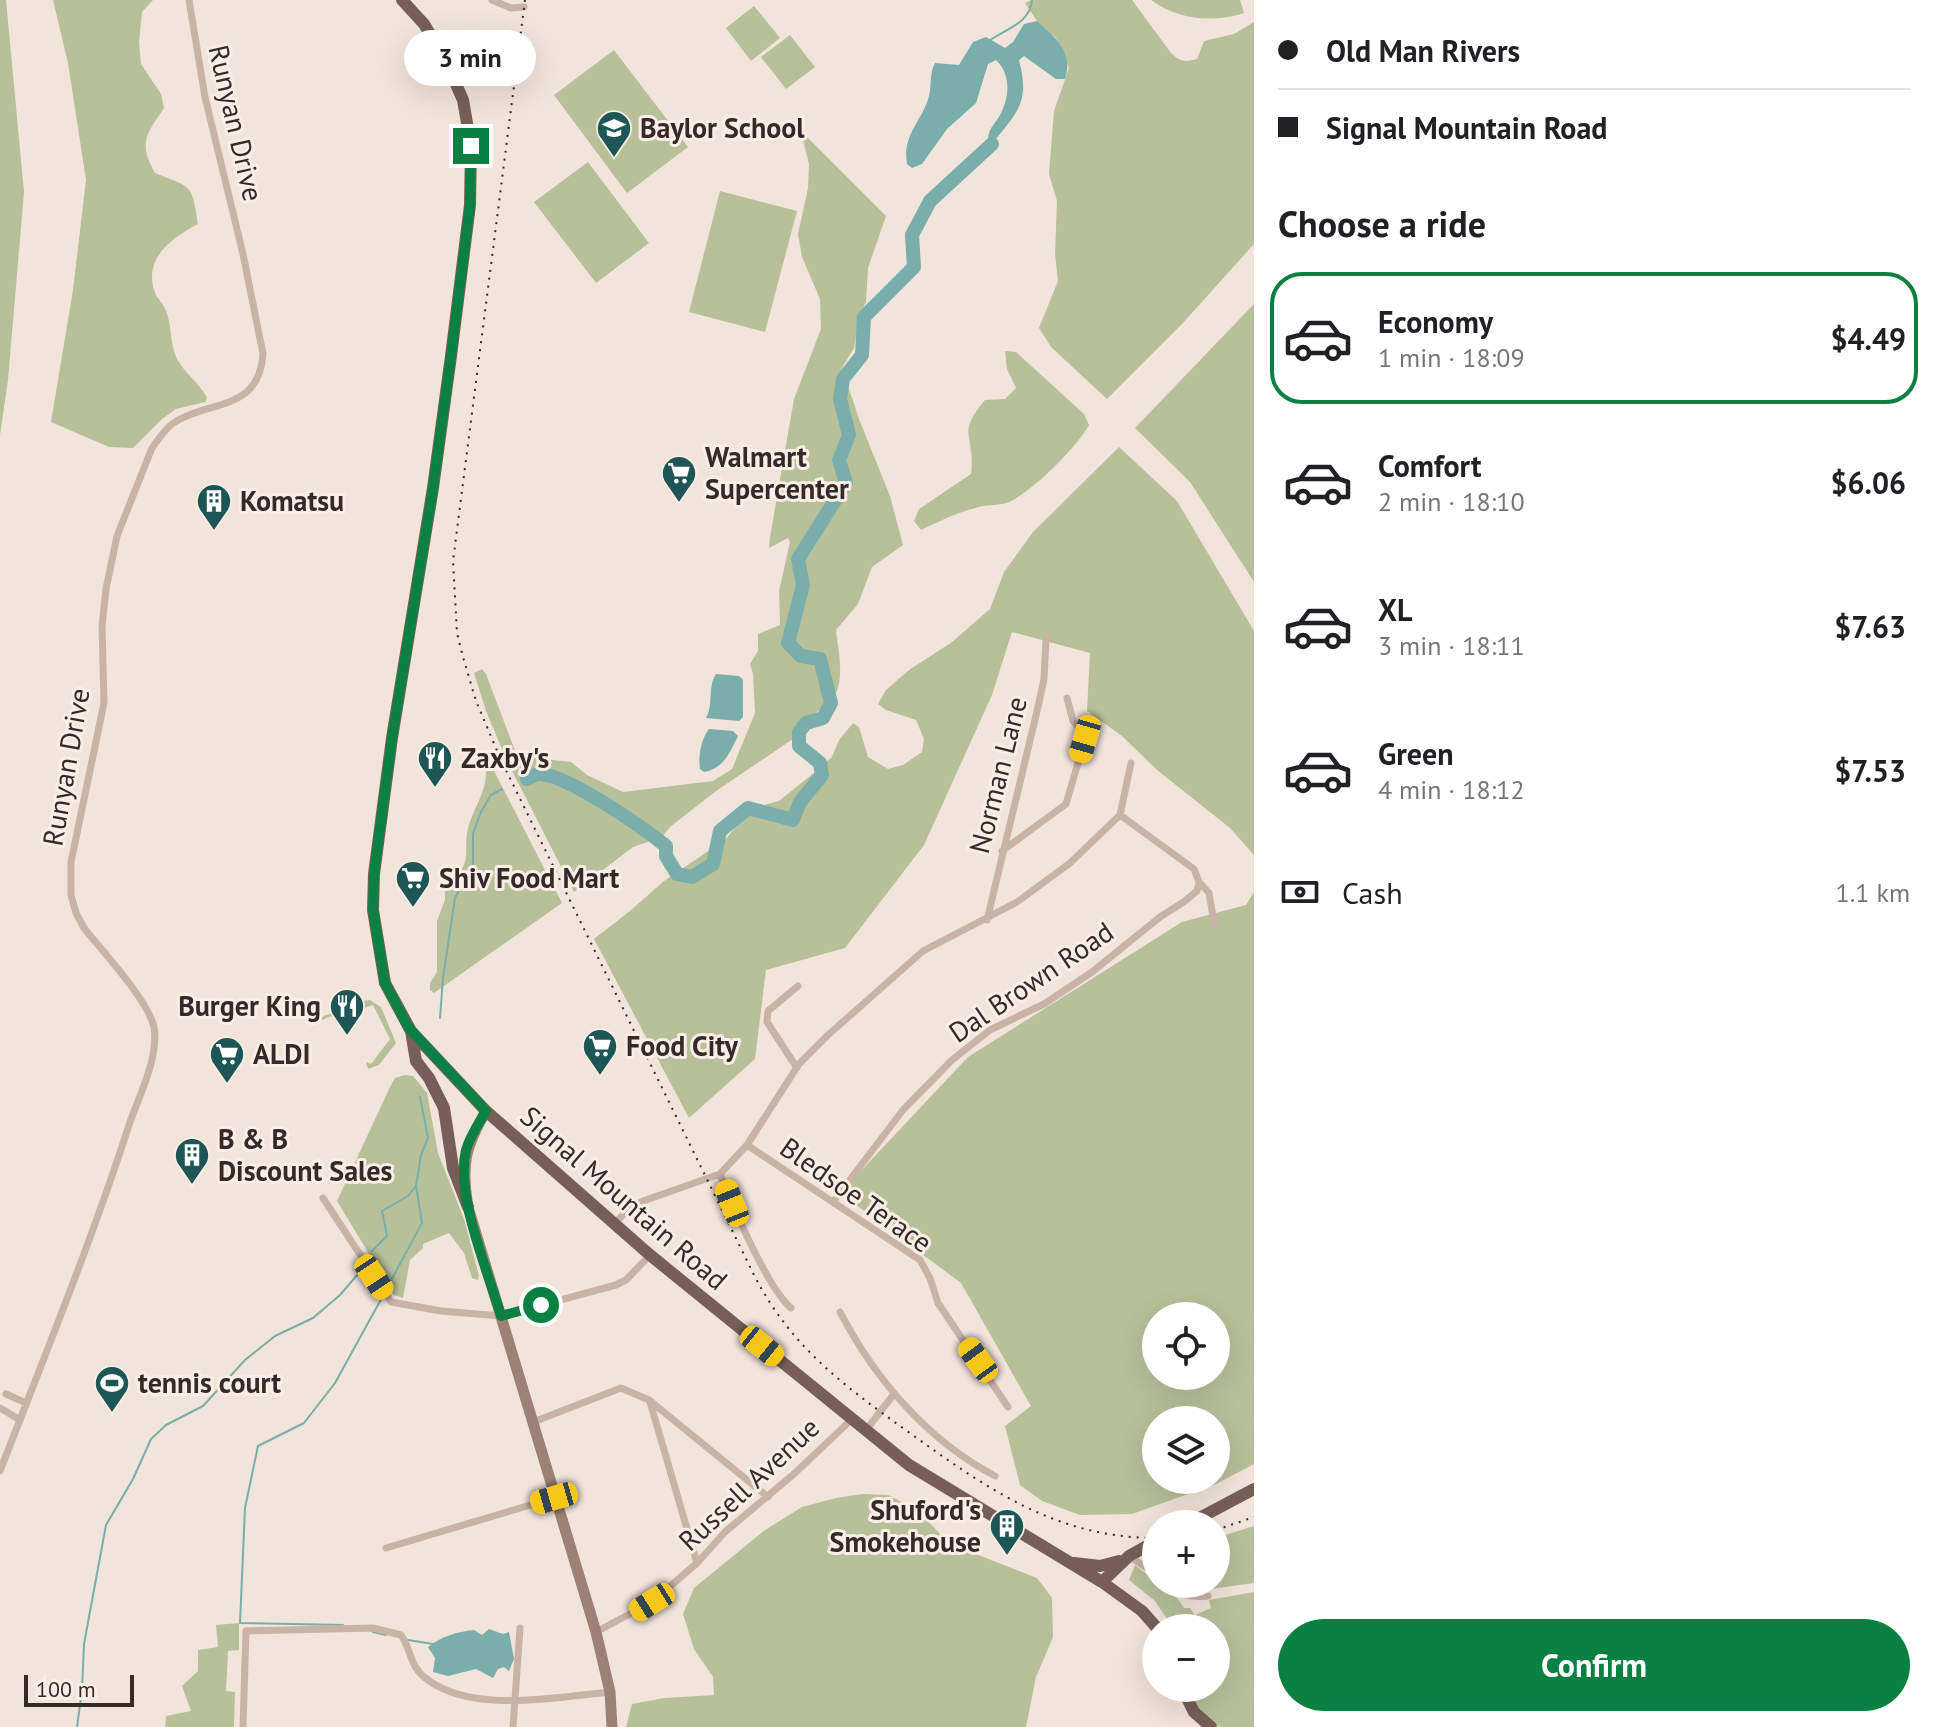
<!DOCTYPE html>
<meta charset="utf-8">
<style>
:root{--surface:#fff;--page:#f2f2f2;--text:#202124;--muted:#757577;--line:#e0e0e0;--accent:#0b8043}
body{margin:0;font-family:"PT Sans",sans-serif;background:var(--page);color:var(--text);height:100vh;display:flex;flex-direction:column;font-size:30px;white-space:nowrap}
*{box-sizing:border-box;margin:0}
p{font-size:26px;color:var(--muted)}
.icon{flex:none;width:44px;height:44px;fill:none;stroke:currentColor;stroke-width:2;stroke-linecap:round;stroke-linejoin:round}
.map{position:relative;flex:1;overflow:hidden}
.sheet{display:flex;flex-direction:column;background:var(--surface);width:680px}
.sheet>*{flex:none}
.hud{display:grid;align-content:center;height:176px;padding:0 24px;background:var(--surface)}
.controls{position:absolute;left:1142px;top:1302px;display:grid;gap:16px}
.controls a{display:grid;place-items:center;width:88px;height:88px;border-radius:50%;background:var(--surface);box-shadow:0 8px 32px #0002;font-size:40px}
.scale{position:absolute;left:24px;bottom:20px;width:110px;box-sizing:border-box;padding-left:8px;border:4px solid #352a27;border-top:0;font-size:22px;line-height:28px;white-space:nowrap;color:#352a27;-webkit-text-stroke:6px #f9eee6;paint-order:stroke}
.end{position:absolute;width:36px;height:36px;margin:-18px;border:10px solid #0b8043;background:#fff;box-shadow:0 0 0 4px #fff}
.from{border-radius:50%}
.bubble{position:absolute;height:56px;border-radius:28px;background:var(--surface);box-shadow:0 8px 32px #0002;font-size:26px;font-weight:700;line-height:56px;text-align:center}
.car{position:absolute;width:24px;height:48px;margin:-24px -12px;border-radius:10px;box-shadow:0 0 6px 2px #0007;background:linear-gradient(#f5c518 24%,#345 0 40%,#f5c518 0 76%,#345 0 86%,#f5c518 0)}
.hud b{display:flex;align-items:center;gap:28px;height:76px;font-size:30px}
.hud b+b{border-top:2px solid var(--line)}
.hud i{width:20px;height:20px;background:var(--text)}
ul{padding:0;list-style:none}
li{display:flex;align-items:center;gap:24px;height:132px;margin:0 16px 12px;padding:0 8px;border:4px solid transparent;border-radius:32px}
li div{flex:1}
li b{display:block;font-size:30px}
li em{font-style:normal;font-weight:700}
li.on{border-color:var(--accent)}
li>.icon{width:72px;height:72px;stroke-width:1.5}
h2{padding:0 24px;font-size:36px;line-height:96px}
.pay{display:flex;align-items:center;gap:20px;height:88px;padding:0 24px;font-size:30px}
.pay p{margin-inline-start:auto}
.cta{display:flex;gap:16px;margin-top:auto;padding:16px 24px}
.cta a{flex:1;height:92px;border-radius:48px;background:var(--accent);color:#fff;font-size:32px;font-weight:700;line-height:92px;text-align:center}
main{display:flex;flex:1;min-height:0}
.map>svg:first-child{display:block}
.green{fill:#b8c09a;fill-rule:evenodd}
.water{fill:#79aeaa}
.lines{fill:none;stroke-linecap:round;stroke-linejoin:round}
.stream{stroke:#79aeaa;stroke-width:2}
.river{stroke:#79aeaa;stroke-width:14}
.street{stroke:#c9b2a6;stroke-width:7}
.secondary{stroke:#9d8178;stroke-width:11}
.primary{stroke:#775f58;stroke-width:12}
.rail{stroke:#352a27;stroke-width:2;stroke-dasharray:2 6;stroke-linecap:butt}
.route{stroke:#0b8043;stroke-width:10}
.labels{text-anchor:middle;stroke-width:6;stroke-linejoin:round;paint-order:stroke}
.street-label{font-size:28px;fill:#352a27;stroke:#f9eee6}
.poi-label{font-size:28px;font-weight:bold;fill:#352a27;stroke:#f9eee6;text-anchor:start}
</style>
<main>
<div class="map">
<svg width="1254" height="1727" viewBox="0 0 1254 1727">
<rect width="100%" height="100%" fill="#f1e4da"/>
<path class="green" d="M0 0H6L24 192 8 380 0 435Z
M53 0H153L142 12 139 42 141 64 161 94 164 108C146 135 138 143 155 173 191 188 192 182 198 224 171 238 141 260 156 295 159 300 164 305 166 311 172 326 170 345 177 359 185 374 200 383 207 398L205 402 176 409 162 419 133 448 109 447 51 422 73 290 86 180 68 63Z
M1032 0H1132L1171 53C1180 62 1185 62 1197 59L1204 41 1234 34 1254 22V244L1182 324 1107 399 1051 347 1039 328 1058 281 1055 254 1057 201 1049 174 1054 111 1069 68 1056 38 1037 21 1025 3Z
M1151 0H1240L1244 13C1213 23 1178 20 1151 0Z
M754 6 780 38 751 61 726 28Z
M790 35 815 67 786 89 761 57Z
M614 50 688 147 627 193 554 95Z
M807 137 886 216 868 268 866 302 859 316 854 348 842 368 859 419 890 496 903 545 872 567 858 604 836 630C838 649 843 669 838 688 831 713 797 714 793 739L716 791 670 827 662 837 633 847 574 892 507 761 486 711 474 673 482 669 486 674 517 756 571 762 587 775 623 792 713 781 732 769 755 713 753 674 750 664 758 651V634L780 625 779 591 790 542 788 538 769 548 770 537 794 399 821 329 820 299 802 257 798 234 808 188 809 164 803 140Z
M588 162 649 243 596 283 534 202Z
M720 191 797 211 765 332 689 312Z
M1254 304V582L1190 482 1135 428Z
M1005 351 1016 352 1084 414 1089 425C1077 447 1032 492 1009 502 1000 506 989 504 979 507 958 512 940 521 921 530L914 521 919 509 971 474C976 435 955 435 985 400L1005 399 1016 388 1007 369Z
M1119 447 1177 501 1254 631V855L1230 828 1157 770 1122 736 1087 711 1090 653 1012 632 992 695 924 845 845 948 766 970 755 1059 689 1118 594 939 630 911 664 881 726 839 740 821 764 805 779 801 810 776 832 757 839 740 853 723 859 727 868 757 888 769 903 765 922 752 924 739 916 720 886 710 878 704 886 690 909 670 952 642 990 609 1004 572 1033 532Z
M492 767 562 903 434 993 430 990V983L437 972V921L445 900V883C452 877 460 873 464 865 468 855 465 844 467 833 471 811 486 795 486 772Z
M1254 892V1464L1216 1484 1132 1514 1080 1515 1042 1501 1020 1485 1005 1426 1031 1406 961 1283 840 1193 968 1057 1182 922 1246 905ZM1156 1316H1216V1376H1156ZM1156 1420H1216V1480H1156Z
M370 1000 381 1007 396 1043 379 1065 368 1069 366 1062 371 1064 390 1039 373 1005 364 1008 361 1003 320 1021 319 1018 361 1001Z
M405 1075 413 1076 427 1093 438 1153 464 1219 479 1276 478 1280 472 1278 464 1253 449 1233 423 1244V1248L410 1260 403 1298 394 1295 337 1201 390 1087 395 1078Z
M862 1494 888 1495 916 1509 950 1544 1037 1578 1052 1598 1053 1637 1036 1677 1026 1727H626L632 1704 664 1698 714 1695 713 1677 694 1649 683 1614 694 1588 765 1530 802 1507 836 1498Z
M1254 1526V1583L1189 1592 1174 1584H1216V1538Z
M1135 1565 1179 1600 1184 1608H1190L1195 1615 1211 1608 1209 1600 1254 1592V1727C1244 1727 1230 1727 1221 1727 1207 1723 1191 1703 1191 1688H1216V1628H1173L1155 1601 1129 1580Z
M239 1623V1650L228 1651 226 1691 235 1692 234 1727H165L166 1716 191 1711 182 1686 198 1671V1650L218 1647 216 1625Z"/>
<path class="water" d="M1037 21C1055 37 1074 52 1065 79H1056L1024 56 1019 60C1030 103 1018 111 992 144L988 140C988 127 997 123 1002 111 1010 94 1010 73 996 60L988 64 976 103 947 129 922 164 912 168 907 164C902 134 922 122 929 96 932 85 929 74 935 63L959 65 973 42 986 37 1005 48 1013 42 1024 24Z
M716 674 739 676 743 680V717L739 721 706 718C714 704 707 688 716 674Z
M709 729 733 731 738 736C729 754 724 768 704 772L700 769C698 757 701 739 709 729Z
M489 1629 503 1634 509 1632 514 1659 509 1671 504 1667 498 1669 493 1678 476 1669 448 1676 433 1672 435 1658 428 1647C442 1636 457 1632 474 1630L482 1635Z"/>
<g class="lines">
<path class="stream" d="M989 41C1005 29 1030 24 1032 0
M440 1018 443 978 455 898 473 864V834L481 812 491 795 502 789
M372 1251 387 1236 382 1211 408 1196 415 1187
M387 1288 422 1223 416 1186 421 1155 428 1138 420 1097
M343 1625 240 1623 245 1508 258 1446 304 1423 335 1383 384 1294
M373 1632 386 1635
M408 1640 433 1644
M77 1727 82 1690 84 1644 106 1525 133 1479 151 1439 166 1425 203 1406 245 1360 275 1336 313 1318 340 1295 358 1274"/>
<path class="river" d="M527 779C529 778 536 774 538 774 564 772 645 829 666 846V856L677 874 692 877 713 864 720 831 748 808 793 820 800 802 822 775 820 763 799 746V732L806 723 823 718 831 703 820 659 801 656 788 643 803 585 798 559 846 483 839 460 849 435 840 399 843 379 862 355 864 317 914 267 912 235 930 201 992 144"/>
<path class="street" d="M492 0 511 8 524 7
M1120 815 1194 869 1199 882 1209 893 1215 927
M1120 815 1131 763
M1002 851 1066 804 1085 739 1083 732 1073 721 1067 698
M987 920 1038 707 1044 679 1046 639
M797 1068 767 1022 768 1011 798 986
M747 1145 920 1260 930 1278 938 1303 1008 1407
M720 1174C733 1206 767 1287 791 1308
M323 1198 391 1302 441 1311 501 1316 616 1285 626 1280 650 1255
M833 1202 903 1110 952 1060 990 1030 1044 1004 1092 972 1160 917 1185 901 1197 891 1199 882
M614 1224 630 1208 643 1201 720 1174 747 1145 799 1064 828 1035 923 951 1017 902 1070 863 1120 815
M840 1312C875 1379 927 1440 995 1476
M6 1394 26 1403
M650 1402 697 1563
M0 1408 20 1420
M533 1422 621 1388 649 1400 768 1497
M866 1430 894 1394
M0 1471C45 1355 92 1240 130 1122 140 1094 159 1057 154 1027 148 1000 102 951 84 928L76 913 71 895V862L104 703 102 626 106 589 117 536 152 448C158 440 164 430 172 424 208 399 259 413 263 354L243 254 205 97 189 0
M386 1548 554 1498
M1129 1556 1156 1574
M1168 1584C1182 1596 1190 1598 1208 1596
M596 1632 652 1602 697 1563 725 1532 795 1473 851 1420
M243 1727 246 1631 373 1628 401 1635C411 1649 410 1666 424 1677 470 1715 555 1697 610 1692
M513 1727 520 1628"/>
<path class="secondary" d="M486 1111C465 1147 461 1165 468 1207L596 1632 610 1692 612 1727"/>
<path class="primary" d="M402 0 424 24 445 59 463 100 471 146 470 205 451 356 433 488 392 738 374 874 373 910 385 983 411 1031 486 1111 650 1255 909 1465 1102 1582 1142 1611 1157 1628
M411 1031 416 1061 429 1078 444 1108 453 1168 468 1207
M1188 1524 1254 1489
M1074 1563 1100 1566 1119 1561
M1102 1582 1129 1556 1156 1541
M1182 1688 1194 1712 1211 1727"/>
<path class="rail" d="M525 0 453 561 457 633 463 657 476 701 501 760 754 1275C791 1347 843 1385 907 1431 985 1487 1055 1538 1156 1538
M1216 1530 1254 1517"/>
</g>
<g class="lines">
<path class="route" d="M471 146 470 205 451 356 433 488 392 738 374 874 373 910 385 983 408 1027 486 1111C479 1123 470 1136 466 1150 455 1195 488 1271 501 1316L541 1305"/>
</g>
<defs>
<g id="school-pin" transform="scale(1.8)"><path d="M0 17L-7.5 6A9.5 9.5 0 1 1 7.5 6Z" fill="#1d5654" stroke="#f9eee6"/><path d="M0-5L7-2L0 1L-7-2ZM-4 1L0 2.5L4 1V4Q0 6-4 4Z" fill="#fff"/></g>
<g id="supermarket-pin" transform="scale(1.8)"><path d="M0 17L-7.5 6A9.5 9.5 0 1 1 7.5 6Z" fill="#1d5654" stroke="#f9eee6"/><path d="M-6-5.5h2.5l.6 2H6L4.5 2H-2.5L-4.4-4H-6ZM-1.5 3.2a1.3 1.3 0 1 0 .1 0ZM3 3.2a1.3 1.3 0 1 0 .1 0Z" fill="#fff"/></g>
<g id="building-pin" transform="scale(1.8)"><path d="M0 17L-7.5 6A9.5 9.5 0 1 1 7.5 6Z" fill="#1d5654" stroke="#f9eee6"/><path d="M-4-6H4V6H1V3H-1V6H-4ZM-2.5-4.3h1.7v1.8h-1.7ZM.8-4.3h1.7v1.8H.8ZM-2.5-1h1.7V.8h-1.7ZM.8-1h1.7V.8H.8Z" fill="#fff"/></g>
<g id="restaurant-pin" transform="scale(1.8)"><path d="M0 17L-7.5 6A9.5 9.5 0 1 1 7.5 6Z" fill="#1d5654" stroke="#f9eee6"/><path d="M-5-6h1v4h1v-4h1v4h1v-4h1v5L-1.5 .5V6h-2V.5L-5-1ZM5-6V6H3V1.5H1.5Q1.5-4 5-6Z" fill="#fff"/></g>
<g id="stadium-pin" transform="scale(1.8)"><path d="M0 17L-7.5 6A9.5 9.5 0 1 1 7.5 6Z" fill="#1d5654" stroke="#f9eee6"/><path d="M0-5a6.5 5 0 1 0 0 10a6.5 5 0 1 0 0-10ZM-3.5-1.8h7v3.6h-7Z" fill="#fff"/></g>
</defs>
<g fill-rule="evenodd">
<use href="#school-pin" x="614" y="128"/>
<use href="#supermarket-pin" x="679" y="473"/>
<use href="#building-pin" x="214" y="501"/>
<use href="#restaurant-pin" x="435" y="758"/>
<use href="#supermarket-pin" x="413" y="878"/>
<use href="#restaurant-pin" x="347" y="1006"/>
<use href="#supermarket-pin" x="600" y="1046"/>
<use href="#supermarket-pin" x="227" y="1054"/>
<use href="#building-pin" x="192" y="1155"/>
<use href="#stadium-pin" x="112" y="1383"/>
<use href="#building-pin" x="1007" y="1526"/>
</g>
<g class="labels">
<g class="street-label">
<text transform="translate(236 123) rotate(77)" y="10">Runyan Drive</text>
<text transform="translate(66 767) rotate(-80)" y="10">Runyan Drive</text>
<text transform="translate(998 775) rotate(-76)" y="10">Norman Lane</text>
<text transform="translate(1031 982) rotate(-34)" y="10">Dal Brown Road</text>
<text transform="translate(856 1195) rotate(35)" y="10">Bledsoe Terace</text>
<text transform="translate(624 1198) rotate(41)" y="10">Signal Mountain Road</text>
<text transform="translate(749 1484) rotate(-43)" y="10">Russell Avenue</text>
</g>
<g class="poi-label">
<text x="640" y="138">Baylor School</text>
<text x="705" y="467">Walmart<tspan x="705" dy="32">Supercenter</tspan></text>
<text x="240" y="511">Komatsu</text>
<text x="461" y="768">Zaxby's</text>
<text x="439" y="888">Shiv Food Mart</text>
<text x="321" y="1016" text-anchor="end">Burger King</text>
<text x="626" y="1056">Food City</text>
<text x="253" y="1064">ALDI</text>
<text x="218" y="1149">B &amp; B<tspan x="218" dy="32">Discount Sales</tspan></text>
<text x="138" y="1393">tennis court</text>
<text x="981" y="1520" text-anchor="end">Shuford's<tspan x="981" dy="32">Smokehouse</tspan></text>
</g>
</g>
</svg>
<div class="controls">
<a><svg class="icon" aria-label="locate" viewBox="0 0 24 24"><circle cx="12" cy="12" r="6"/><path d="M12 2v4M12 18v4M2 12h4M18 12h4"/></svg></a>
<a><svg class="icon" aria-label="layers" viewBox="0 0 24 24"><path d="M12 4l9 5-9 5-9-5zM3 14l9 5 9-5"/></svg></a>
<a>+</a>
<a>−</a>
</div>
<div class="scale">100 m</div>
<i class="end from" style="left:541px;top:1305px"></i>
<i class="end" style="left:471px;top:146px"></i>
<div class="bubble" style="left:404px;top:30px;width:132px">3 min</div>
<i class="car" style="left:1085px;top:739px;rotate:196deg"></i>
<i class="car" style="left:732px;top:1203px;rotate:338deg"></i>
<i class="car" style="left:374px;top:1277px;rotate:146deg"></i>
<i class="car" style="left:762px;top:1346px;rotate:129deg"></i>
<i class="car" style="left:978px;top:1360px;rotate:324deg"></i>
<i class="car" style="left:554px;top:1498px;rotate:254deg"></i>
<i class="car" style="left:652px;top:1602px;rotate:238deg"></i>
</div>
<section class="sheet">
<div class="hud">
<b><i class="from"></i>Old Man Rivers</b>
<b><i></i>Signal Mountain Road</b>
</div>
<h2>Choose a ride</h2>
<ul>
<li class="on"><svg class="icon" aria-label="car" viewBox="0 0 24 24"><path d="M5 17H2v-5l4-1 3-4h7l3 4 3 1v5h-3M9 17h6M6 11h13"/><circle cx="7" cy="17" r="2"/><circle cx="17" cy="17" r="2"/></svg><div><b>Economy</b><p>1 min · 18:09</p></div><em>$4.49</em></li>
<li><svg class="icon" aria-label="car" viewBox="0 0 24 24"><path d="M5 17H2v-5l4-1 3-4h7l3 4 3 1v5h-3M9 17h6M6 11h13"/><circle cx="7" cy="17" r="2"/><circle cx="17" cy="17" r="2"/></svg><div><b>Comfort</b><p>2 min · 18:10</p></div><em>$6.06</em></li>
<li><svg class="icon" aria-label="car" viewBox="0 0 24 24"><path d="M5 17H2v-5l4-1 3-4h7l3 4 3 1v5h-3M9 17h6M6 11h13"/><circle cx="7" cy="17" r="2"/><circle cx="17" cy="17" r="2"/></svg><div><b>XL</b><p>3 min · 18:11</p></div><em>$7.63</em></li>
<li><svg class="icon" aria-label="car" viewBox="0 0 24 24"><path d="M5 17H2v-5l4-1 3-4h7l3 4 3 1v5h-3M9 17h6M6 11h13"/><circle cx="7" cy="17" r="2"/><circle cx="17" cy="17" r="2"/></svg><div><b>Green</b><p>4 min · 18:12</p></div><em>$7.53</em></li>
</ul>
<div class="pay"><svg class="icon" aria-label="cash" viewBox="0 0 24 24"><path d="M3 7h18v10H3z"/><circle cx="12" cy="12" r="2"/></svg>Cash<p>1.1 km</p></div>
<div class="cta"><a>Confirm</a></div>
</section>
</main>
